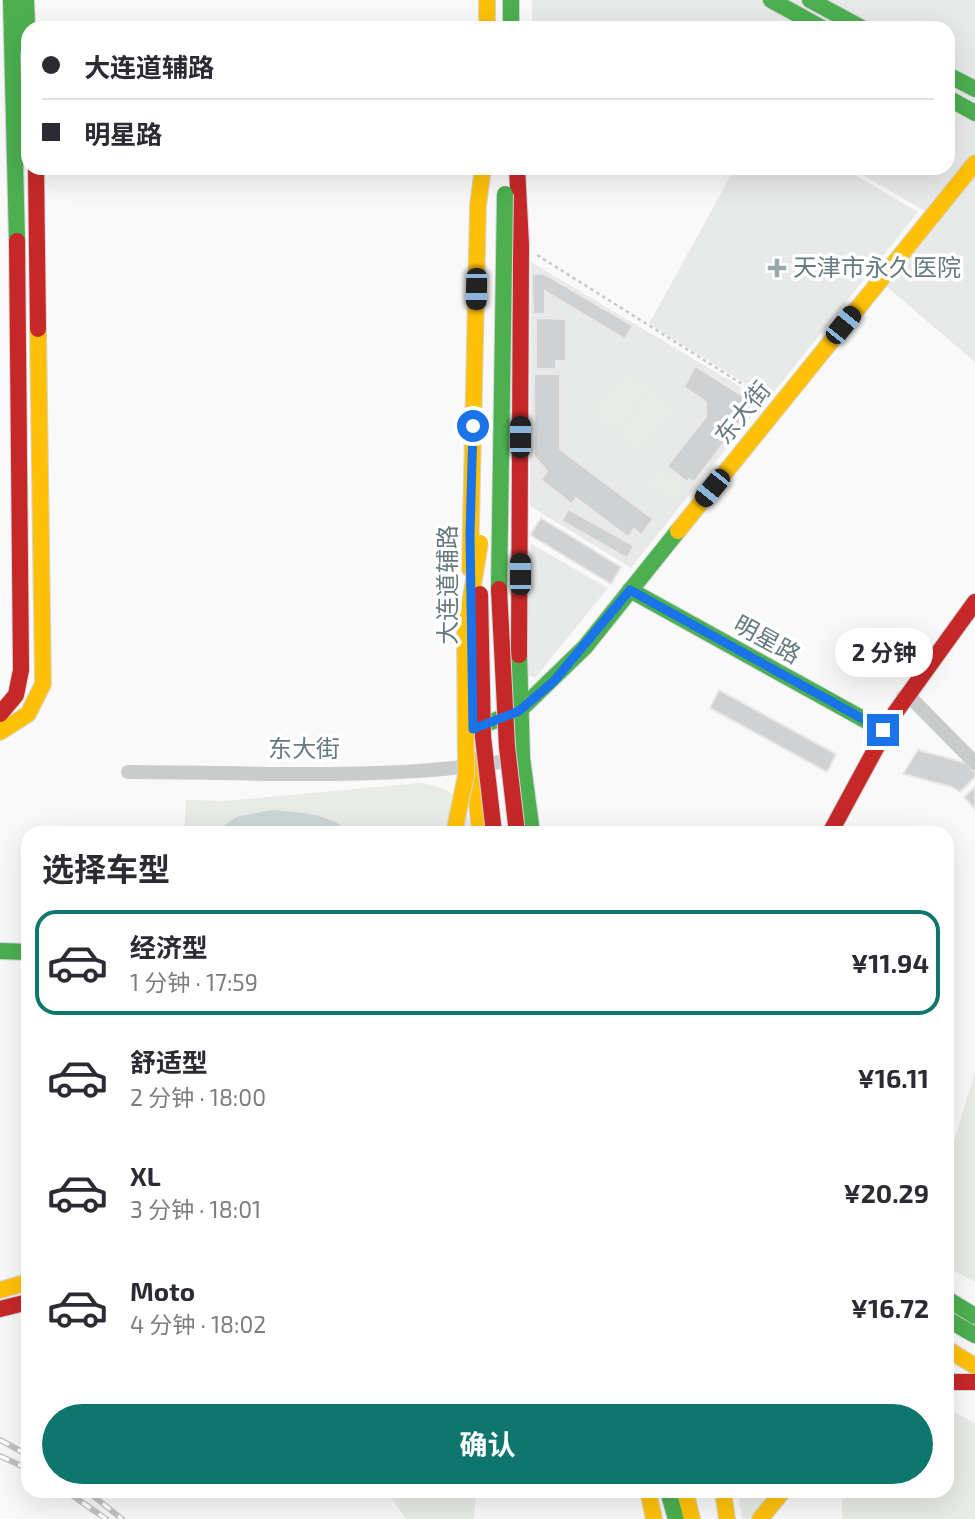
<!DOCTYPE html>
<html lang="zh">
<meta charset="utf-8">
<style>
:root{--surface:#fff;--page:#f7f7f7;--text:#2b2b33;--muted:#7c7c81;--line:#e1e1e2;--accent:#0f766e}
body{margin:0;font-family:"Exo 2","Noto Sans SC",sans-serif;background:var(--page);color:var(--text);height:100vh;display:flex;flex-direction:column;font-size:26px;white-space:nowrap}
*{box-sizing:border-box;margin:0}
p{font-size:23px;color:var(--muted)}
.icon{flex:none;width:38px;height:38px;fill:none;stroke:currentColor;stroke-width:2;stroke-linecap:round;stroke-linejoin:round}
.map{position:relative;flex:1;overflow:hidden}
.details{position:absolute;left:21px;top:826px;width:933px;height:672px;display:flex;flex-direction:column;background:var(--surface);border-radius:21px;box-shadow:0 7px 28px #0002}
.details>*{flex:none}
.guide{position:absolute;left:21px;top:21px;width:934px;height:154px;border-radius:21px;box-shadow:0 7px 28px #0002;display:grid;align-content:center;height:154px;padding:0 21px;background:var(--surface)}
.end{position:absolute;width:32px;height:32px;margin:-16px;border:9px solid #1a73e8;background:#fff;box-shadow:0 0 0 4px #fff}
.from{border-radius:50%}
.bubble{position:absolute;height:49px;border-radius:24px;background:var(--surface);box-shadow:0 7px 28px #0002;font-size:23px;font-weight:700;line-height:49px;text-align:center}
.car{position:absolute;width:21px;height:42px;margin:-21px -10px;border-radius:9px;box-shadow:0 0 5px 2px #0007;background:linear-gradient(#222 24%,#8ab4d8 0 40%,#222 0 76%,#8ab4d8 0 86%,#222 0)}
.guide b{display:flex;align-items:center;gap:24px;height:66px;font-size:26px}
.guide b+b{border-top:2px solid var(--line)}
.guide i{width:18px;height:18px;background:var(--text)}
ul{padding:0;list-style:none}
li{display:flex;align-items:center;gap:21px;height:105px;margin:0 14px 10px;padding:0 7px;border:4px solid transparent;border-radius:21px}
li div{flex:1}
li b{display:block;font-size:26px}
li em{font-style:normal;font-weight:700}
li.selected{border-color:var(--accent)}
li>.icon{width:63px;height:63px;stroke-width:1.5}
h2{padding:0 21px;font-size:32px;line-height:84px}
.action{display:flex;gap:14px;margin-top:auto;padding:14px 21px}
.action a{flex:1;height:80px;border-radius:42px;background:var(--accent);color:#fff;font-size:28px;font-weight:700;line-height:80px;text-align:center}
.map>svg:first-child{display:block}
.built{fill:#e8eae9}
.green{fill:#e8ebe6}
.water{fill:#ccd6d7}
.building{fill:#cfd1d2;stroke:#e8e8e8;stroke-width:2}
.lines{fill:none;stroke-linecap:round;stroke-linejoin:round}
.fast-casing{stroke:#d5d6d7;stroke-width:18}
.slow-casing{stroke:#d5d6d7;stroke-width:18}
.jam-casing{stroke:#d5d6d7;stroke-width:18}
.path{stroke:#c8c9ca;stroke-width:2.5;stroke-dasharray:3.5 3.5;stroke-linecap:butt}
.street{stroke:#cacccc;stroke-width:14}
.fast{stroke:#4caf50;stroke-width:16}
.slow{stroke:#ffc107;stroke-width:16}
.jam{stroke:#c62828;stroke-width:16}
.rail-casing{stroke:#c0c3c3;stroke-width:6}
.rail{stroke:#fff;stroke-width:3.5;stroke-dasharray:10;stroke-linecap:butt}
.fast-bridge-casing{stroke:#d5d6d7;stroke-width:18;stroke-linecap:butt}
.slow-bridge-casing{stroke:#d5d6d7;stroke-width:18;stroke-linecap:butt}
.jam-bridge-casing{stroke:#d5d6d7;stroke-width:18;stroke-linecap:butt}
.fast-bridge{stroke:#4caf50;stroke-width:16}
.slow-bridge{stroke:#ffc107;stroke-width:16}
.jam-bridge{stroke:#c62828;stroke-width:16}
.route{stroke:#1a73e8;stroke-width:9}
.poi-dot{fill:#99a6ab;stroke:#fff;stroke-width:2.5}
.labels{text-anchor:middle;stroke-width:7;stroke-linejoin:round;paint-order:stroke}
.poi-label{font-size:24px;fill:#667a81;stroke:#fff;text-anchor:start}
.street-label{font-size:24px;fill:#667a81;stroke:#fff}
</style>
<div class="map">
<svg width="975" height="1519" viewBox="0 0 975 1519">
<rect width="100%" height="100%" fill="#f9f9f9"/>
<path class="built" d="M532 0H975V362L874 276 925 211 851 168H948V28H532Z
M735 168H843L918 212 769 398 649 324Z
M531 262 764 401 631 568 530 506Z
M530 543 608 588 535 678 525 673Z"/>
<path class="green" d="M627 371 649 388 615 432 593 415Z
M652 390 674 408 640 451 618 434Z
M658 470 684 484 671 502 647 484Z
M421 783C456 789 463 800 473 833H184L186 800 225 801Z
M975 1072V1282L947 1267V1165Z
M947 1408 975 1423V1519H842V1491H947Z
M387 1491H476L474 1519H406Z
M738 1491H772L750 1519H742Z"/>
<path class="water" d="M271 810C300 812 329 813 351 833H214L236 817Z"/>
<path class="building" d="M532 274H544L633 326 625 339 545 291V314H533Z
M536 318 566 319V361H556V369H536Z
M695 366 754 403 694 482 689 479 687 482 667 466 706 417V402L684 387Z
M534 374H560V449L653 519 641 535 634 529 628 537 576 498 572 504 541 480 547 471 534 456Z
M568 509 634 546 627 558 562 521Z
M541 518 621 567 611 584 530 535Z
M719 690 836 754 827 772 710 708Z
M918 750 966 763 975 772V777L960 792 952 787 903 774Z
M975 787V809L964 797Z"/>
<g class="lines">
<g class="fast-casing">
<path id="fast" d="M11 0 17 241
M26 0 28 50
M511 0V28
M771 0 822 28
M810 0 862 28
M948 75 975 89
M948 98 975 113
M630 590 883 730
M519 655 522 758 532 833
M473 729 519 711 585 647 678 531
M0 951 28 952
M947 1299 975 1316
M947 1319 975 1335
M668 1491 676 1519"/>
</g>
<g class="slow-casing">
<path id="slow" d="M487 0V28
M678 531 975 163
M470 569 478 205 483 168
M0 732 28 714 43 684 38 329
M473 760 480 833
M0 1290 28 1282
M947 1349 975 1366
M648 1491 654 1519
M685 1491 692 1519
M723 1491 727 1519
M760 1519 783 1491"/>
</g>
<g class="jam-casing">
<path id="jam" d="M36 168 38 329
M517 168 521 245 519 655
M0 714 16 695 21 670 17 241
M830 833 895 713 975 602
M0 1309 28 1302
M947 1382H975"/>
</g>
<path class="path" d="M537 255 766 399"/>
<path class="street" d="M903 697 912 699 975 763
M128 772C256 772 392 782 518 759"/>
<use href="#fast" class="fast"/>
<use href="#slow" class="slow"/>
<use href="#jam" class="jam"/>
<g class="rail-casing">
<path id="rail" d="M0 1440 28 1455
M0 1456 28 1469
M66 1491 106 1519
M87 1491 122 1519"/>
</g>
<use href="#rail" class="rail"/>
<g class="fast-bridge-casing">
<path id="fast-bridge" d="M499 589 505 194"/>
</g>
<g class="slow-bridge-casing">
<path id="slow-bridge" d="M454 833 466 775 465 633 480 543"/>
</g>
<g class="jam-bridge-casing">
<path id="jam-bridge" d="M499 589 507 747 517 833
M480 594 483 737 494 833"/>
</g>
<use href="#fast-bridge" class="fast-bridge"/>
<use href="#slow-bridge" class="slow-bridge"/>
<use href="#jam-bridge" class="jam-bridge"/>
</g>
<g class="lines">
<path class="route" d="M473 426 470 535 473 729 519 711 554 681 630 590 883 730"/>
</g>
<path class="poi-dot" d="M773.5 257.5h7v7h7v7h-7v7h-7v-7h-7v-7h7z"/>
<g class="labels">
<g class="poi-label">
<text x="793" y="276">天津市永久医院</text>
</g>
<g class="street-label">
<text transform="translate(743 413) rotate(-51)" y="8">东大街</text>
<text transform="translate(448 585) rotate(-90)" y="8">大连道辅路</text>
<text transform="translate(767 640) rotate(29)" y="8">明星路</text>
<text x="304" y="757">东大街</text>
</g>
</g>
</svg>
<i class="end from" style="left:473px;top:426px"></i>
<i class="end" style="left:883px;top:730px"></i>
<div class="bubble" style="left:835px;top:628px;width:98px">2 分钟</div>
<i class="car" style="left:476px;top:289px;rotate:181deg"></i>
<i class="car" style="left:843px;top:325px;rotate:39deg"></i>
<i class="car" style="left:520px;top:437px;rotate:0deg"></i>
<i class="car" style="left:712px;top:488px;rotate:219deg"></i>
<i class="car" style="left:520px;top:574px;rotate:0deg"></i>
<div class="guide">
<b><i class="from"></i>大连道辅路</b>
<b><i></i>明星路</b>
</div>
<section class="details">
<h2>选择车型</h2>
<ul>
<li class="selected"><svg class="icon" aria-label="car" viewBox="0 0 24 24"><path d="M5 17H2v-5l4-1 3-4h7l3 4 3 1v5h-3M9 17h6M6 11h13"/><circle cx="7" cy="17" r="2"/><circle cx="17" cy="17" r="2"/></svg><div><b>经济型</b><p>1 分钟 · 17:59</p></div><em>¥11.94</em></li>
<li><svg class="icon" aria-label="car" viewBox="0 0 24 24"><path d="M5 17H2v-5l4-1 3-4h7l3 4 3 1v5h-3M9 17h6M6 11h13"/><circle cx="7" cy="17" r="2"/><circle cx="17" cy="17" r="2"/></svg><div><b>舒适型</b><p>2 分钟 · 18:00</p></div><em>¥16.11</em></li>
<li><svg class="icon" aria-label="car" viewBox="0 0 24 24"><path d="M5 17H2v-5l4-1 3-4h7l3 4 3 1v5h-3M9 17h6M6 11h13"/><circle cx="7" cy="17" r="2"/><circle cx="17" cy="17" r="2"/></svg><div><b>XL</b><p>3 分钟 · 18:01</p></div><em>¥20.29</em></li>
<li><svg class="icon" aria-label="car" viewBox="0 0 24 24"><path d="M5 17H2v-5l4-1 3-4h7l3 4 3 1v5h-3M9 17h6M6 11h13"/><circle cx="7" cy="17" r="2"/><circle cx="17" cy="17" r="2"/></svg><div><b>Moto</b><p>4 分钟 · 18:02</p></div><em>¥16.72</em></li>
</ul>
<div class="action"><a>确认</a></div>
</section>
</div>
